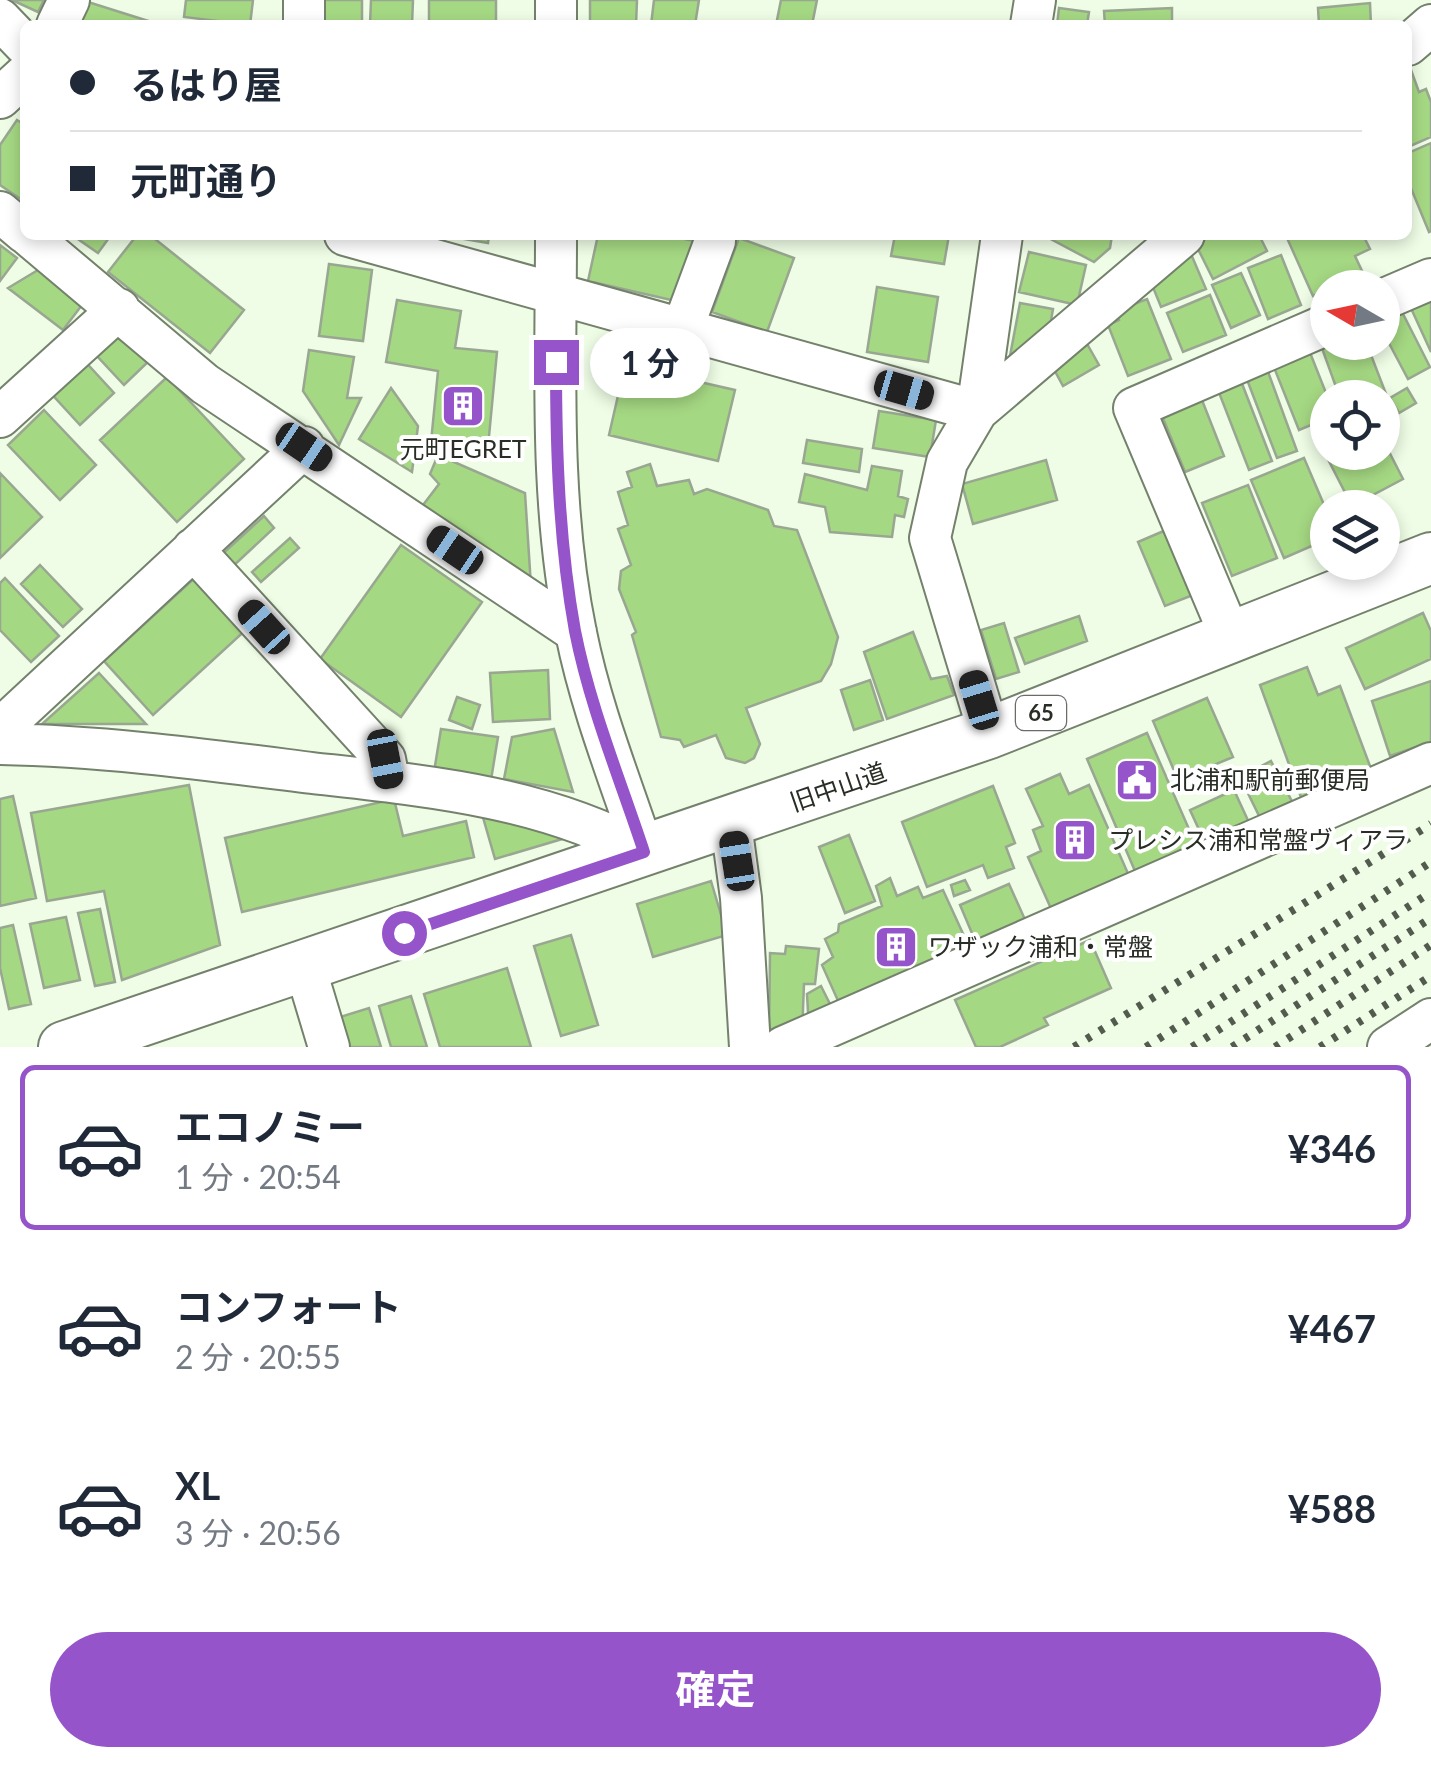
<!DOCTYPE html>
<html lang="ja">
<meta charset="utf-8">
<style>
:root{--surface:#fff;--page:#f6f6f7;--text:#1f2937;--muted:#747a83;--line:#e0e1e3;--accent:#9554c9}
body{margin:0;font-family:Lato,"Noto Sans JP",sans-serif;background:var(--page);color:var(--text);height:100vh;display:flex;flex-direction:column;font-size:38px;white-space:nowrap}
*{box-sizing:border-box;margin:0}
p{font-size:32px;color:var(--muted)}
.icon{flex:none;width:55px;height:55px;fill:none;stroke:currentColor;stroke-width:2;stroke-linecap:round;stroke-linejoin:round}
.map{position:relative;height:1047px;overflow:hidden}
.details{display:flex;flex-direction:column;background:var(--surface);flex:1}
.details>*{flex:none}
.hud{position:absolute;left:20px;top:20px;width:1392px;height:220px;border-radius:15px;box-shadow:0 5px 15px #0003;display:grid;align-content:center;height:220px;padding:0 50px;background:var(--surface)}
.needle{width:65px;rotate:279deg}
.fabs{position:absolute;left:1310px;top:270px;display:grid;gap:20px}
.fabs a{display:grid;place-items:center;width:90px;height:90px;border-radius:50%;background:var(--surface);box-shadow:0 5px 15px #0003;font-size:50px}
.end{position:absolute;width:45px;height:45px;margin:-22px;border:12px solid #9554c9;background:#fff;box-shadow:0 0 0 5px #fff}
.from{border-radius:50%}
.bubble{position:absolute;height:70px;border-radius:35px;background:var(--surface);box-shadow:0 5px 15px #0003;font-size:32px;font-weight:700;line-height:70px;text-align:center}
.car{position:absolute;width:30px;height:60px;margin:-30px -15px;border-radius:12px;box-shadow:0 0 8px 2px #0007;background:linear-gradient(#222 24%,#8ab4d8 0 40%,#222 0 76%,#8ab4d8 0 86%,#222 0)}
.hud b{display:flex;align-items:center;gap:35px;height:95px;font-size:38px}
.hud b+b{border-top:2px solid var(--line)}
.hud i{width:25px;height:25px;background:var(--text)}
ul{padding:18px 0 0;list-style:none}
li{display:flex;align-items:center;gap:30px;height:165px;margin:0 20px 15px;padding:0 30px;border:5px solid transparent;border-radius:15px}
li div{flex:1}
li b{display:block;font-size:38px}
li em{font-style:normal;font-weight:700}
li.current{border-color:var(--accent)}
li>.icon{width:90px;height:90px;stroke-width:1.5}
.cta{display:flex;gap:20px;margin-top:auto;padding:20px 50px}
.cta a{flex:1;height:115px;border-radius:60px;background:var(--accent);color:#fff;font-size:40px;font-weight:700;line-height:115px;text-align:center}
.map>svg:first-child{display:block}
.building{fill:#a5d883;stroke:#99a691;stroke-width:2.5}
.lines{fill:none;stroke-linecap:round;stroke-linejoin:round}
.minor-casing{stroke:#74816c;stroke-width:44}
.major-casing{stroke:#74816c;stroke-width:54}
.minor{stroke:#fff;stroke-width:40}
.major{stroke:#fff;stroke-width:50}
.rail{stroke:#535b4f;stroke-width:8;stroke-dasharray:5 10;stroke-linecap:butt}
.route{stroke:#9554c9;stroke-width:12}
.labels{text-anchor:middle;stroke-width:8;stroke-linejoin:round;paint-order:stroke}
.shield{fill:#fff;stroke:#686d66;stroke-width:2.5}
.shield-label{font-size:22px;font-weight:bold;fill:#282e25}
.poi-label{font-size:25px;fill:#282e25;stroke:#fff;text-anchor:start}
.street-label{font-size:25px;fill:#282e25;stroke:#fff}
</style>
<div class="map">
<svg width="1431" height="1047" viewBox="0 0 1431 1047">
<rect width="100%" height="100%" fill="#effde6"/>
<path class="building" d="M12 0H44L38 12Z
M186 0H253L250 25 184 17Z
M315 0H362V25H315Z
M371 0H413L412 25H370Z
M429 0H496V25H429Z
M590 0H637L636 25H590Z
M654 0H699L695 25H651Z
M781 0H817L812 25H776Z
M85 1 161 25H78Z
M1370 3 1371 25H1319L1318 8Z
M1059 8 1089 12 1087 25H1057Z
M1172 8V25H1105L1104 11Z
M1411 70 1419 92 1426 89 1431 102V137L1408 147Z
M17 120 25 125V202L0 185V145Z
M1431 143V231L1429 232 1408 181V153Z
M72 235H111L98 253Z
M137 235H150L244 310 210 353 108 272Z
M441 235H489L488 243Z
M598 235H666L694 241 680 302 588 281Z
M895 235H949L944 264 891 256Z
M1043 235H1112L1110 248 1094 262Z
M1191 235H1259L1267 251 1213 279Z
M1295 235H1363L1370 249 1355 256 1363 273 1313 296 1287 238Z
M739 238 794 258 767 332 712 312Z
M0 245 17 258 0 281Z
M1188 247 1206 289 1161 307 1148 275Z
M1029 252 1086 265 1077 305 1019 292Z
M1281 255 1301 305 1268 319 1248 268Z
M329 264 372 270 363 341 319 336Z
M43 267 85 301 63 330 8 288Z
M1241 273 1260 315 1231 328 1212 285Z
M877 287 938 297 928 362 867 352Z
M1210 295 1226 335 1183 352 1167 313Z
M1431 296V352L1410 306Z
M1147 299 1171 359 1128 376 1108 325 1119 320 1116 311Z
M397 300 461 311 455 348 497 352 488 447 431 442 438 371 386 362Z
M1020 303 1053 309 1048 338 1025 358 1010 356Z
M1399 306 1430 367 1408 379 1382 330V315Z
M122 330 150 360 124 385 96 355Z
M1319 340 1366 342 1386 394 1340 398Z
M1086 342 1099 365 1063 386 1050 362Z
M1307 345 1328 398V418L1299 430 1271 360Z
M309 350 354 357 347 398H361L339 445 303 391Z
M81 357 114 393 80 425 47 389Z
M625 365 735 390 718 461 609 435Z
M1267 369 1297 451 1277 458 1246 377Z
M167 377 244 459 177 522 100 440Z
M1241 381 1272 461 1249 470 1218 390Z
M391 388 418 426 412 472 359 439Z
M1407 388 1416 403 1399 413 1390 398Z
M1200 395 1224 456 1185 472 1160 411Z
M44 410 96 465 60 500 8 445Z
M879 411 936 420 930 457 873 448Z
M1328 427V452H1382V438L1403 479 1352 506 1315 434Z
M807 440 862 449 859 472 803 463Z
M438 455 525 493 531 586 420 509 439 484 430 474Z
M1304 458 1328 514V539L1284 558 1251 480Z
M1046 460 1057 500 973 524 962 484Z
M650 464 657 486 689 480 694 494 707 489 768 510 774 526 797 530 838 637 831 664 821 681 746 708 760 744 754 758 745 763 726 758 716 735 684 747 680 740 661 737 632 635 636 632 619 589 621 571 631 565 618 529 628 525 618 492 632 487 627 472Z
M872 466 902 471 898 496 908 499 904 517 895 515 892 537 830 532 825 507 799 502 805 474 867 490Z
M0 473 42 517 0 558Z
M1248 485 1277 558 1232 576 1202 503Z
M264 516 274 528 230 569 219 557Z
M1166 530 1193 595 1165 606 1138 542Z
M290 538 299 548 261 582 252 572Z
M401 545 482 602 401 717 320 659Z
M40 565 82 609 63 627 21 584Z
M200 573 249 627 153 715 104 661Z
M5 578 59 636 31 662 0 630V583Z
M1423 613 1431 631V659L1365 689 1346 648Z
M1079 616 1087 641 1025 664 1015 638Z
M1004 623 1019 672 996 679 981 630Z
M913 632 931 679 947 676 954 695 887 719 864 652Z
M1307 667 1318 695 1340 686 1373 774 1302 800 1260 685Z
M548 670 550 719 493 722 490 673Z
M99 673 146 724H42Z
M870 680 883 720 854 730 841 690Z
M1431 681V742L1390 756 1372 701Z
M457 697 480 705 472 729 449 720Z
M1207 698 1233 757 1178 780 1153 721Z
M441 729 498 737 491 780 434 772Z
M554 729 573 792 504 779 512 737Z
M1147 733 1199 852 1138 878 1087 759Z
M1271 761 1297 811 1265 828 1240 777Z
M1060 774 1069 794 1089 785 1130 878 1053 913 1028 857 1041 851 1033 830 1043 826 1026 789Z
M189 785 220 945 122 980 104 891 47 901 31 813Z
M993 786 1015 843 1006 847 1014 868 988 878 983 865 927 887 902 822Z
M1234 790 1251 827 1207 847 1190 810Z
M13 796 36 898 0 906V799Z
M394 799 403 836 466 821 474 857 242 912 225 838Z
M482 814 569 837 495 859Z
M849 835 875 901 845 913 819 847Z
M890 878 897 896 918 887 923 898 943 890 965 938 964 954 839 1003 822 965 833 957 825 939 838 932 839 924 882 906 876 886Z
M965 880 970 890 954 896 951 885Z
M711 881 727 935 653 957 637 904Z
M1009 884 1027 924 977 945 960 905Z
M100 909 115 982 95 986 78 913Z
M66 917 80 980 44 988 30 924Z
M13 925 31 1004 9 1009 0 968V928Z
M571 935 598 1025 561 1036 534 946Z
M1090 940 1111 988 1044 1018 1048 1025 1000 1047H976L955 1000Z
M786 946 819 949 815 984H804L802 1035 769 1037 770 953 785 954Z
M507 968 531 1047H440L424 994Z
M821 986 837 1018 809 1030 807 994Z
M411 996 427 1047H391L379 1006Z
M369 1008 381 1047H349L340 1017Z"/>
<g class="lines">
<g class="minor-casing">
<path id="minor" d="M304 0V25
M556 0V25
M0 19 25 45
M57 25 69 0
M1031 25 1035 0
M1408 45 1431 25
M0 98 25 75
M0 212 25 233
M28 235 205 384 576 632
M345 235 977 411 1184 235
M556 235C556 367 549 503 576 633 591 708 620 780 644 852
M1382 300 1431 279
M682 330 715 241
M0 417 119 309
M193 549 385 759 389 780
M1232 640 1134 408 1328 324
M0 729 304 447
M989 733 930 538 947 462 977 411 1002 235
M0 744C105 746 208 760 312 773 427 786 541 796 644 852
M731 824 741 898 750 1047
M305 967 329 1047
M783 1047 1431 763
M1388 1047 1431 1019"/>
</g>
<g class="major-casing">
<path id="major" d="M64 1047 989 733 1431 558"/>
</g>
<use href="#minor" class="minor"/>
<use href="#major" class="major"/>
<path class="rail" d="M1074 1047 1431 824
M1146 1047 1431 862
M1192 1047 1431 892
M1232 1047 1431 918
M1275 1047 1431 945
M1320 1047 1431 976"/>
</g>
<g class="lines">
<path class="route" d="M404 933 644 852C620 779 590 707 575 631 559 543 556 452 556 362"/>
</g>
<defs>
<g id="building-square" transform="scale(2.25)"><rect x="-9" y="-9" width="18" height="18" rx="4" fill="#9554c9" stroke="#fff"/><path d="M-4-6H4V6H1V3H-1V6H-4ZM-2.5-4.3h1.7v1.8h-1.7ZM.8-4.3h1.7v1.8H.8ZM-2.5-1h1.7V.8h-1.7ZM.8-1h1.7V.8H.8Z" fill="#fff"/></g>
<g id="civic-square" transform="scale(2.25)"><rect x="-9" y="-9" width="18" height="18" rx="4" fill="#9554c9" stroke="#fff"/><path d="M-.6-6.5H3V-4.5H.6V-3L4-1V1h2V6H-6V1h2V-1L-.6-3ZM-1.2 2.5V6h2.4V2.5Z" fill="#fff"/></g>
</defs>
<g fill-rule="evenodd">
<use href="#building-square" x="463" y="406"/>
<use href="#civic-square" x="1137" y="780"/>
<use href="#building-square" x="1075" y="840"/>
<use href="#building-square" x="896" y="947"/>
</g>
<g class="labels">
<rect class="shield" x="1016" y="696" width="50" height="34" rx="8"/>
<g class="shield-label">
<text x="1041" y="721">65</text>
</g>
<g class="poi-label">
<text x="463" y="458" text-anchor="middle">元町EGRET</text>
<text x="1170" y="789">北浦和駅前郵便局</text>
<text x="1108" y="849">プレシス浦和常盤ヴィアラ</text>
<text x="928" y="956">ワザック浦和・常盤</text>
</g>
<g class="street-label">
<text transform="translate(838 787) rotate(-19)" y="9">旧中山道</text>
</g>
</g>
</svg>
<div class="fabs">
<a><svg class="needle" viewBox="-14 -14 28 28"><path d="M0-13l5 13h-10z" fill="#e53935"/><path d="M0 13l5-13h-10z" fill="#747a83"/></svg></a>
<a><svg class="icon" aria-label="locate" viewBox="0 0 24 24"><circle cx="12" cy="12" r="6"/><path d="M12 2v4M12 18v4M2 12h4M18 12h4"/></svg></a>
<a><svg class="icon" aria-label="layers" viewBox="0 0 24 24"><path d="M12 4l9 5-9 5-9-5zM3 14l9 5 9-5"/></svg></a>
</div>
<i class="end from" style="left:404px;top:933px"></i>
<i class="end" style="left:556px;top:362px"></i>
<div class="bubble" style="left:590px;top:328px;width:120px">1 分</div>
<i class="car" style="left:904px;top:390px;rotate:106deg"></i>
<i class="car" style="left:304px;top:447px;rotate:124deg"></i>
<i class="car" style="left:455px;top:550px;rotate:304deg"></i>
<i class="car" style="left:264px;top:627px;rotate:318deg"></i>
<i class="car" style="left:979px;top:700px;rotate:343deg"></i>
<i class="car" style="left:385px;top:759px;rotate:169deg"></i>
<i class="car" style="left:737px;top:861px;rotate:351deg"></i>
<div class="hud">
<b><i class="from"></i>るはり屋</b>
<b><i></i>元町通り</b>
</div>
</div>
<section class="details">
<ul>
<li class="current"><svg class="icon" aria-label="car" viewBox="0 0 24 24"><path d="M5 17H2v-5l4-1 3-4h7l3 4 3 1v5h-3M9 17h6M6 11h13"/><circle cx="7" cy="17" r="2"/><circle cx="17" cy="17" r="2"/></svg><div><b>エコノミー</b><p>1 分 · 20:54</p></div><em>¥346</em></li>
<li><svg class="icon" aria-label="car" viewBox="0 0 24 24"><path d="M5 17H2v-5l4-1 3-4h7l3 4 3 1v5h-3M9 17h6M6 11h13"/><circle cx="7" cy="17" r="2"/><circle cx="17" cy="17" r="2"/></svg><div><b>コンフォート</b><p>2 分 · 20:55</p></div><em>¥467</em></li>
<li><svg class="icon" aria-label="car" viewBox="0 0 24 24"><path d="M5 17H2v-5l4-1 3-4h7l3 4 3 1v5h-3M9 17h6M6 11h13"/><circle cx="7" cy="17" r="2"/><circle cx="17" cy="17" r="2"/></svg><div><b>XL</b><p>3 分 · 20:56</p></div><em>¥588</em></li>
</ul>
<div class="cta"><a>確定</a></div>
</section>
